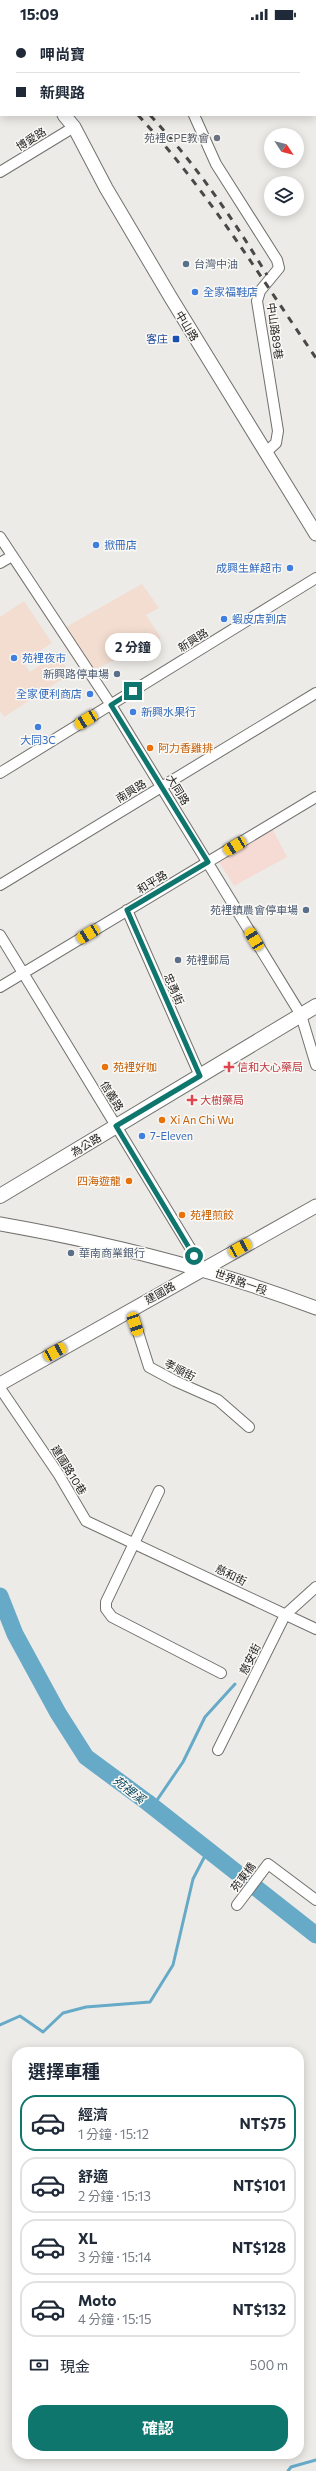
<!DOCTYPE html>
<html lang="zh-TW">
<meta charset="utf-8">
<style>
:root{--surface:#fff;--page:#f2f2f3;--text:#1f2937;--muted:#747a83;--line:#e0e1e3;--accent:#0f766e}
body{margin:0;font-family:Commissioner,"Noto Sans TC",sans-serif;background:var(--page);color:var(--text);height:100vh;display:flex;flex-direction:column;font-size:15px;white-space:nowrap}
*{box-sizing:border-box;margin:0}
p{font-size:13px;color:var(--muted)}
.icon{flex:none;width:22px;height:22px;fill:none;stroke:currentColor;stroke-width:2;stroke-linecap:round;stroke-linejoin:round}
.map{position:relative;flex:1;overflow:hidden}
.sheet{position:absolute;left:12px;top:2019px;width:292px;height:412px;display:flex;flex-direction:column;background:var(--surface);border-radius:16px;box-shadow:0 2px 10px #0003}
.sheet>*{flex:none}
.guide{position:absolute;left:0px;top:0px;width:316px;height:88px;box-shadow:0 2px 10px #0003;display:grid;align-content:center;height:88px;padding:0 16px;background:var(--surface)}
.needle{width:26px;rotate:126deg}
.controls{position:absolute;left:264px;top:100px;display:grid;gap:8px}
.controls a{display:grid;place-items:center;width:40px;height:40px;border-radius:50%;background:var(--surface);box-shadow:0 2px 10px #0003;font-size:20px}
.end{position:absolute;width:18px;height:18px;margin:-9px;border:5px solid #0f766e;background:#fff;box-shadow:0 0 0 2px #fff}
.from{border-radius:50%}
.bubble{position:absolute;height:28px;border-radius:14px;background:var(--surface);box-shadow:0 2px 10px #0003;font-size:13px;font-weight:700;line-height:28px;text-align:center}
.car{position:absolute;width:12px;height:24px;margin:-12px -6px;border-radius:5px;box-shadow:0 0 3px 1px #0007;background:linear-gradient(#f5c518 24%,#345 0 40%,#f5c518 0 76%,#345 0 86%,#f5c518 0)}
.guide b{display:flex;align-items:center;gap:14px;height:38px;font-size:15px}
.guide b+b{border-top:1px solid var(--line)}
.guide i{width:10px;height:10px;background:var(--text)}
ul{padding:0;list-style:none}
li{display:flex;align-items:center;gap:12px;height:56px;margin:0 8px 6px;padding:0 8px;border:2px solid var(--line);border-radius:16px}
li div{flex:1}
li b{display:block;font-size:15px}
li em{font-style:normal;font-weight:700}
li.current{border-color:var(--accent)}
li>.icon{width:36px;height:36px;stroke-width:1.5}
h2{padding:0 16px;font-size:18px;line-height:48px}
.pay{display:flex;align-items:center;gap:10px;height:44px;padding:0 16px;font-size:15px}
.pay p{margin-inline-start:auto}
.cta{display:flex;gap:8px;margin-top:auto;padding:8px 16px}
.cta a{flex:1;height:46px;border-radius:16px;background:var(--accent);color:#fff;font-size:16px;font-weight:700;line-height:46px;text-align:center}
.status{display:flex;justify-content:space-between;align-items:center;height:28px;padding:0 20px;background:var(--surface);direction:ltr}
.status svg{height:11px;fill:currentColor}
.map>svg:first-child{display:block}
.commercial{fill:#f3ddd0}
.medical{fill:#f5dbd4}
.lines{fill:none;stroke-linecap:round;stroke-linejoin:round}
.stream{stroke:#66aac8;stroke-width:3}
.river{stroke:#66aac8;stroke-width:17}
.minor-casing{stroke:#72716e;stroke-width:12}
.tertiary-casing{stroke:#72716e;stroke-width:15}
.secondary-casing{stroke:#72716e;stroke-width:16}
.minor{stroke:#fff;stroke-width:10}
.tertiary{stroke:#fff;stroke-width:13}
.secondary{stroke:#fff;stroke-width:14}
.rail{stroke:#4a4847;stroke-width:3;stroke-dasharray:7 7;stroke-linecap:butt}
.route{stroke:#0f766e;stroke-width:5}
.worship-dot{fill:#6b7280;stroke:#faf9f5;stroke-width:1.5}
.service-dot{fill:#5c6f8a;stroke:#faf9f5;stroke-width:1.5}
.shop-dot{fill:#3f7fe0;stroke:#faf9f5;stroke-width:1.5}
.transit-dot{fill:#1a4fb4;stroke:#faf9f5;stroke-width:1.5}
.food-dot{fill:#e8710a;stroke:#faf9f5;stroke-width:1.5}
.health-dot{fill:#e0444e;stroke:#faf9f5;stroke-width:1.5}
.labels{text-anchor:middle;stroke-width:3;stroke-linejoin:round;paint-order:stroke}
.worship-label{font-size:11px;fill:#5b616d;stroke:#faf9f5;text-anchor:end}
.street-label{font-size:11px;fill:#232221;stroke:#faf9f5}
.service-label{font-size:11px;fill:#4e5e75;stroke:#faf9f5;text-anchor:start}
.shop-label{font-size:11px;fill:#366cbe;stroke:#faf9f5;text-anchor:start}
.transit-label{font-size:11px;fill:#164399;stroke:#faf9f5;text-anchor:end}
.food-label{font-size:11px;fill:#c56008;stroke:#faf9f5;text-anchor:start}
.health-label{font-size:11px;fill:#be3a42;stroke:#faf9f5;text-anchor:start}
.water-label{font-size:12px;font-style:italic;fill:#09455a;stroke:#faf9f5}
</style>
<div class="status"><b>15:09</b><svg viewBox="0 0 49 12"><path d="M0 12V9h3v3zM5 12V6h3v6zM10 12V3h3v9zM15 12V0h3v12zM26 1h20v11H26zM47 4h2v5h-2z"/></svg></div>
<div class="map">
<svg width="316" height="2443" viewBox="0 0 316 2443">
<rect width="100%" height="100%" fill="#edebe7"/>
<path class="commercial" d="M142 556 159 580 146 587 161 610 94 642 66 599Z
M24 573 52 615 23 634 30 644 57 626 70 646 4 689 0 683V589Z"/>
<path class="medical" d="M272 800 287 829 234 858 219 834Z"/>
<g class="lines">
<path class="stream" d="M153 1778 183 1734 205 1689 235 1656
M0 1997 20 1988 43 2004 63 1985 86 1979 150 1974 173 1937 193 1851 208 1822
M288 2443 291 2439 316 2432"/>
<path class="river" d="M0 1568 15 1606 58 1685 86 1729 147 1774 316 1907"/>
<g class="minor-casing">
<path id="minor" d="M149 0 150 1
M289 0V1
M233 1 235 0
M315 67 316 69
M194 87 216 136 277 232 279 240 260 263 257 273 278 403 276 415 265 425
M0 144 74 99
M0 509 111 677 301 987 316 1037
M0 535 12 528
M0 745 316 550
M0 857 316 665
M127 882 200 1048
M0 907 203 1241
M0 959 316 769
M131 1282 149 1339 175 1353 218 1372 249 1399
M0 1360 59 1447 86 1493 316 1601
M159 1463 106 1574V1581L112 1589 221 1645
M218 1722 285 1587 316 1559
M237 1877 268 1836 316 1872"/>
</g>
<g class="tertiary-casing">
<path id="tertiary" d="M0 32H1
M64 87 74 99 106 160 171 270 316 506
M0 1196C108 1215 214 1241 316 1280
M0 1356 316 1178"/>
</g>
<g class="secondary-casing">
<path id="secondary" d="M0 1168 316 978"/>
</g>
<use href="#minor" class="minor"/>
<use href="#tertiary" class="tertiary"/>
<use href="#secondary" class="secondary"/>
<path class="rail" d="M57 0 58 1
M68 0 69 1
M138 87C207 162 259 247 316 330
M150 87C196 137 232 189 267 247"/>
</g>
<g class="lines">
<path class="route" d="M133 663 111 677 208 834 127 882 200 1048 116 1098 194 1228"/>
</g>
<circle class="worship-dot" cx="217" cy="110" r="4"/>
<g class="service-dot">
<circle cx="186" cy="236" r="4"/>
<circle cx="117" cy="646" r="4"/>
<circle cx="306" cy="882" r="4"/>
<circle cx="178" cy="932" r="4"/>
<circle cx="71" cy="1225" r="4"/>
</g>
<g class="shop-dot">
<circle cx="195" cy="264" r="4"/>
<circle cx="96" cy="517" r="4"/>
<circle cx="290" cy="540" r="4"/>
<circle cx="224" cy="591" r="4"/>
<circle cx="14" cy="630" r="4"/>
<circle cx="90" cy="666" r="4"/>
<circle cx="133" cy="684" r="4"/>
<circle cx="38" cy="699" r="4"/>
<circle cx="142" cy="1108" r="4"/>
</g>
<rect class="transit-dot" x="172" y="307" width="8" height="8" rx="2"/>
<g class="food-dot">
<circle cx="150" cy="720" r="4"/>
<circle cx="105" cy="1039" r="4"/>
<circle cx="162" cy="1092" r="4"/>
<circle cx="129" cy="1153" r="4"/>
<circle cx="182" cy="1187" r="4"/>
</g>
<g class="health-dot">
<path d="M227 1033h4v4h4v4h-4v4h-4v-4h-4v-4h4z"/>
<path d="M190 1066h4v4h4v4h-4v4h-4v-4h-4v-4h4z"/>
</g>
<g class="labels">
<g class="worship-label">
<text x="209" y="114">苑裡CPE教會</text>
</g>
<g class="street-label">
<text transform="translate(31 111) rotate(-32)" y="4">博愛路</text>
<text transform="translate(187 298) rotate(59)" y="4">中山路</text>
<text transform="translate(275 303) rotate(82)" y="4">中山路89巷</text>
<text transform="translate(193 612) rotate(-32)" y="4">新興路</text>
<text transform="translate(178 762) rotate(59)" y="4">大同路</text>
<text transform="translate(131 763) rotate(-31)" y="4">南興路</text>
<text transform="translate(152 854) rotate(-31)" y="4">和平路</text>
<text transform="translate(174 961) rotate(66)" y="4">忠勇街</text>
<text transform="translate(112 1068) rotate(59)" y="4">信義路</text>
<text transform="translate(86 1117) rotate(-31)" y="4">為公路</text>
<text transform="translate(241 1254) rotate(19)" y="4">世界路一段</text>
<text transform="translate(160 1265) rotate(-29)" y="4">建國路</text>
<text transform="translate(180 1342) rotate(28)" y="4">孝順街</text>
<text transform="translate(69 1442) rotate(58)" y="4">建國路10巷</text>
<text transform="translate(231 1547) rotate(26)" y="4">慈和街</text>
<text transform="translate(250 1631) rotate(-64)" y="4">慈安街</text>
<text transform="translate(243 1849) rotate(-53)" y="4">苑東橋</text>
</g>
<g class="service-label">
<text x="194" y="240">台灣中油</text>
<text x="109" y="650" text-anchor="end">新興路停車場</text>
<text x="298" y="886" text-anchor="end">苑裡鎮農會停車場</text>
<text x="186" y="936">苑裡郵局</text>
<text x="79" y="1229">華南商業銀行</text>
</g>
<g class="shop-label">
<text x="203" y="268">全家福鞋店</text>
<text x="104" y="521">掀冊店</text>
<text x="282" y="544" text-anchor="end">成興生鮮超市</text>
<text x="232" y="595">蝦皮店到店</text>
<text x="22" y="634">苑裡夜市</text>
<text x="82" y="670" text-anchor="end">全家便利商店</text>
<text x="141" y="688">新興水果行</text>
<text x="38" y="716" text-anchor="middle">大同3C</text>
<text x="150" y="1112">7-Eleven</text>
</g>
<g class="transit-label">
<text x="168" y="315">客庄</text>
</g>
<g class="food-label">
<text x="158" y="724">阿力香雞排</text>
<text x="113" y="1043">苑裡好咖</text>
<text x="170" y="1096">Xi An Chi Wu</text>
<text x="121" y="1157" text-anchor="end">四海遊龍</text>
<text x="190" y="1191">苑裡煎餃</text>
</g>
<g class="health-label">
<text x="237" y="1043">信和大心藥局</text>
<text x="200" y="1076">大樹藥局</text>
</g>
<g class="water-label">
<text transform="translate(129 1762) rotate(38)" y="4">苑裡溪</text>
</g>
</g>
</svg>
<div class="controls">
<a><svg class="needle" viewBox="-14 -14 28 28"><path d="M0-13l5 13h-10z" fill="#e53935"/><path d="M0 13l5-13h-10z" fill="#747a83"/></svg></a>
<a><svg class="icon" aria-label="layers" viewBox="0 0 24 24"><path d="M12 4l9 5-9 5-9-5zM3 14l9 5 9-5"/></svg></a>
</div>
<i class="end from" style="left:194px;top:1228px"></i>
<i class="end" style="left:133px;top:663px"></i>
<div class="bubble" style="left:105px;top:605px;width:56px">2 分鐘</div>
<i class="car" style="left:86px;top:692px;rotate:238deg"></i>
<i class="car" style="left:235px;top:818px;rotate:239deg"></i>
<i class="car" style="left:88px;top:906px;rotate:239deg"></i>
<i class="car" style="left:254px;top:911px;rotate:329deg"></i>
<i class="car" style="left:240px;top:1220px;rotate:61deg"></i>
<i class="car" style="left:135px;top:1296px;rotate:162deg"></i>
<i class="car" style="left:55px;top:1324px;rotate:61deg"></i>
<div class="guide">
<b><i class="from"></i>呷尚寶</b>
<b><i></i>新興路</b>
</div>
<section class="sheet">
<h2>選擇車種</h2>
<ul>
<li class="current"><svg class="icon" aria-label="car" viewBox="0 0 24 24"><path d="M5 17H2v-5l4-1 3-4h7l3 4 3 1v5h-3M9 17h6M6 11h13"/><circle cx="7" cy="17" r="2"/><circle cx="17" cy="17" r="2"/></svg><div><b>經濟</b><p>1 分鐘 · 15:12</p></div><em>NT$75</em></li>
<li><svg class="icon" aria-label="car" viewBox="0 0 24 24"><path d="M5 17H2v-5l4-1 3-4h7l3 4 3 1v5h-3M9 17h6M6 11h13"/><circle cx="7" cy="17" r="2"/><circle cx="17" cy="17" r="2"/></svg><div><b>舒適</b><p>2 分鐘 · 15:13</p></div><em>NT$101</em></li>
<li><svg class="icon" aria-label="car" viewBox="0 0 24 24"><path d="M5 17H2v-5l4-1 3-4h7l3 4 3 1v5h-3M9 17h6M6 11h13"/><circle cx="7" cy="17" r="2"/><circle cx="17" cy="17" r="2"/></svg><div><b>XL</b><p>3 分鐘 · 15:14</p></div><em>NT$128</em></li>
<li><svg class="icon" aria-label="car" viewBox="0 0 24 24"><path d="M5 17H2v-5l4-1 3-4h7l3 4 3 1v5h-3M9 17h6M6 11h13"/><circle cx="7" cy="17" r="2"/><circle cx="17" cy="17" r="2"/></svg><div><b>Moto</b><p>4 分鐘 · 15:15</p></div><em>NT$132</em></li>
</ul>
<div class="pay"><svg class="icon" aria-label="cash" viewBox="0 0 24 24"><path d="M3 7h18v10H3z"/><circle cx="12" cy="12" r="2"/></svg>現金<p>500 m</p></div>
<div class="cta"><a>確認</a></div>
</section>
</div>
